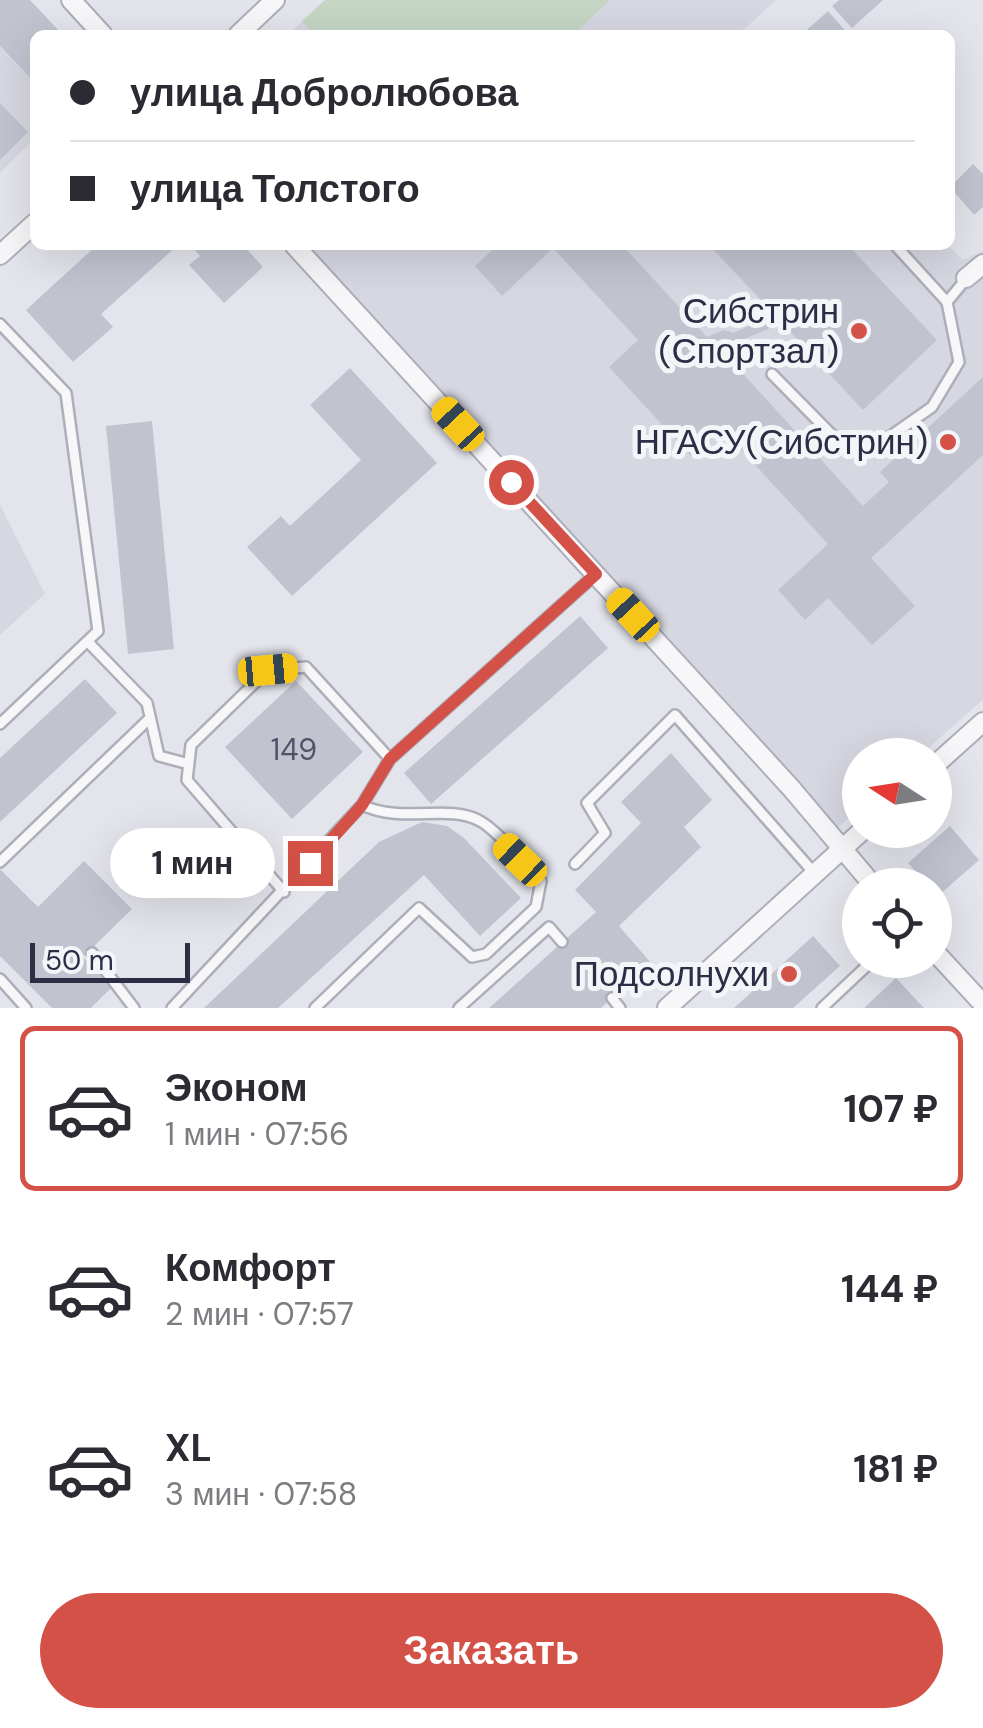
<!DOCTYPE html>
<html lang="ru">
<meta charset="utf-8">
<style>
:root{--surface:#fff;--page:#f2f2f3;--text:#2b2b33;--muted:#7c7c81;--line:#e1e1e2;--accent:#d35147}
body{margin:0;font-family:"DM Sans",sans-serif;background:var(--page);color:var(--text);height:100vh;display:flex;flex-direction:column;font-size:38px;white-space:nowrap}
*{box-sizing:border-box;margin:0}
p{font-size:32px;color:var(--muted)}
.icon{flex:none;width:55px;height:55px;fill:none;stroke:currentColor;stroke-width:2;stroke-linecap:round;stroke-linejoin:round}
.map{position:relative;height:1008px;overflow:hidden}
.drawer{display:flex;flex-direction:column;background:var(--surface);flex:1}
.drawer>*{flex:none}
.hud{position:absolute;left:30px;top:30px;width:925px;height:220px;border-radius:15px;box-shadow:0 10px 40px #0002;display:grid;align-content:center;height:220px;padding:0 40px;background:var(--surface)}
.needle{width:65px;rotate:282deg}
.controls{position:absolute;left:842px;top:738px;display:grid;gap:20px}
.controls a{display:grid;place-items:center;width:110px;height:110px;border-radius:50%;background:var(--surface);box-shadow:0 10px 40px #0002;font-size:50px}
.scale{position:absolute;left:30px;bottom:25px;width:160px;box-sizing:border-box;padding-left:10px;border:5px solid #2b2e45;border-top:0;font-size:28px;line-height:35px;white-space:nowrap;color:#2b2e45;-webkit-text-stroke:8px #f4f5f9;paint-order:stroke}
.end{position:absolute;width:45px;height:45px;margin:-22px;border:12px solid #d35147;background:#fff;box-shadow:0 0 0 5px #fff}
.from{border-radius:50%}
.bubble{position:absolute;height:70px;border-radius:35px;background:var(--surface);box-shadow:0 10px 40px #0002;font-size:32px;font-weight:700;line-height:70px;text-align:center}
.car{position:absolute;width:30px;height:60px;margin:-30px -15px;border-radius:12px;box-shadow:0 0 8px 2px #0007;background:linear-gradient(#f5c518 24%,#345 0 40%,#f5c518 0 76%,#345 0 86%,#f5c518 0)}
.hud b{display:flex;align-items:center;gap:35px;height:95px;font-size:38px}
.hud b+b{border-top:2px solid var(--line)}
.hud i{width:25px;height:25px;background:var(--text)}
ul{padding:18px 0 0;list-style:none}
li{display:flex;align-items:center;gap:30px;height:165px;margin:0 20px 15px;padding:0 20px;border:5px solid transparent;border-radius:15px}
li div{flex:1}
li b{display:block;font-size:38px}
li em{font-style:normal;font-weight:700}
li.current{border-color:var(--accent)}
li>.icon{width:90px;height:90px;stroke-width:1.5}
.action{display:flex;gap:20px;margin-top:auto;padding:20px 40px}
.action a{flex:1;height:115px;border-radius:60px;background:var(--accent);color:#fff;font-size:40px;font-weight:700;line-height:115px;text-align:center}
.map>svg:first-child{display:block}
.built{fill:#d6d7e1}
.green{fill:#c5d6c5}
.building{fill:#c1c3cf}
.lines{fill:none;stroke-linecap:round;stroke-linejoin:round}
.lane-casing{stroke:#acaeba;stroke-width:14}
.street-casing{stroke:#acaeba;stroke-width:22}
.lane{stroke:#f7f7fa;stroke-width:9}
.street{stroke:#f7f7fa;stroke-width:18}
.route{stroke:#d35147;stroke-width:12}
.poi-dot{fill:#d35147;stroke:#f4f5f9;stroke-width:4}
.labels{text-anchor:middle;stroke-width:10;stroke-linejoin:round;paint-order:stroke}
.number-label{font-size:30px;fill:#505368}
.poi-label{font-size:35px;fill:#2b2e45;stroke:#f4f5f9;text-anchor:end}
</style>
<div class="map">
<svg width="983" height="1008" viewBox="0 0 983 1008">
<rect width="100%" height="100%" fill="#e4e5ec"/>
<path class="built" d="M325 0H776L741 32 744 35H288Z
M0 47 35 83V138L0 173Z
M305 245H948L963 260 983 251V700L920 755H860V808L837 828 299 251Z
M0 505 45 594 0 635Z"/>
<path class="green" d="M325 0H610L573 35H314L302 21Z"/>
<path class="building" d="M0 0H30L63 35H35V83L0 46Z
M839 0H883L852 28 832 6Z
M828 11 849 35H801Z
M0 103 28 132 0 160Z
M973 164 983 174V207L974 215 950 187Z
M97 245H178L101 314 113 327 73 362 26 310Z
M191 245H243L263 267 224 303 189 265 200 256Z
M498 245H622L707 337 724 330 733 333 775 315 709 245H848L937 340 863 410 782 323 740 341 737 367 863 506 889 482 880 472 983 377V455L871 558 915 606 872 645 828 598 805 620 778 590 828 544 722 429 692 457 609 367 638 340 553 248 502 296 475 266Z
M350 368 437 463 292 596 247 547 281 516 290 526 361 460 310 405Z
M152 421 174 649 128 654 106 426Z
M580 616 608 648 431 804 404 773Z
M85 679 117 713 0 822V758Z
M296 681 363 752 292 819 225 747Z
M671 753 712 800 684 827 701 847 619 926 651 963 601 1008H489L596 912 575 890 641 823 621 802Z
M422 822 447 826 464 838 521 898 480 936 424 875 278 1008H204L379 842Z
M950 826 979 860 938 896 935 885H928L908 863Z
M84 861 132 909 83 957 112 987 91 1008H52L0 956V869L38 907Z
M813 936 840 966 793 1008H734Z
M896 978 924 1008H864Z"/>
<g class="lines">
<g class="lane-casing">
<path id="lane" d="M895 245 947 302 966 279
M0 324 66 393 98 631 0 724
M772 374 834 437 875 447 932 407 959 362 947 302
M88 642 147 703 159 756 189 764
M0 862 150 718
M575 864 605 833 587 803 675 715 815 874
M284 892 187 780 191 745 268 670 306 667 390 759
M92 953 134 1008
M0 979 26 1008
M612 998 620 1008
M172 1008 362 805 390 759 596 574
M315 1008 419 908 472 957 486 954 536 907 541 881C525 865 497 829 478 820 448 804 402 824 362 805
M459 1008 549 927 562 942
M822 1008 873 960"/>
</g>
<g class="street-casing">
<path id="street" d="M71 0 103 35
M238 35 275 0
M294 245 791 788 873 885
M0 255 35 223
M966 278 983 264
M935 765 983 722
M935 952 983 1004
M667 1008 863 830"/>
</g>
<use href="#lane" class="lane"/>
<use href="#street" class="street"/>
</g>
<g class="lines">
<path class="route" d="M310 863 362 805 390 759 596 574 511 482"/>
</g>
<g class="poi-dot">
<circle cx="859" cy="331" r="10"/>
<circle cx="948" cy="442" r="10"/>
<circle cx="789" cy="974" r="10"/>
</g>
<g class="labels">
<g class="number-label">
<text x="294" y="760">149</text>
</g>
<g class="poi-label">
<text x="839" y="323">Сибстрин<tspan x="839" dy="40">(Спортзал)</tspan></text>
<text x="928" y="454">НГАСУ(Сибстрин)</text>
<text x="769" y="986">Подсолнухи</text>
</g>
</g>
</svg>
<div class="controls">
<a><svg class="needle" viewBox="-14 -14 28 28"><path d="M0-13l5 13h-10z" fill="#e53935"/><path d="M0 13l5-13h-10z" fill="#7c7c81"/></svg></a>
<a><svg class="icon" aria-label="locate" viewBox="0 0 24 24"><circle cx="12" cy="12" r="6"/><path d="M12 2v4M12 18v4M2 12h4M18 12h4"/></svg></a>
</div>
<div class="scale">50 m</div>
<i class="end from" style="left:511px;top:482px"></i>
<i class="end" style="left:310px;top:863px"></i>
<div class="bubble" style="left:110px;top:828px;width:165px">1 мин</div>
<i class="car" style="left:458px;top:424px;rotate:317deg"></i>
<i class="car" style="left:633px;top:615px;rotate:317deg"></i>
<i class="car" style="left:268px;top:670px;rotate:85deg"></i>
<i class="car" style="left:520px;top:860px;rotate:314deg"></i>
<div class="hud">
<b><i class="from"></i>улица Добролюбова</b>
<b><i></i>улица Толстого</b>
</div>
</div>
<section class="drawer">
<ul>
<li class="current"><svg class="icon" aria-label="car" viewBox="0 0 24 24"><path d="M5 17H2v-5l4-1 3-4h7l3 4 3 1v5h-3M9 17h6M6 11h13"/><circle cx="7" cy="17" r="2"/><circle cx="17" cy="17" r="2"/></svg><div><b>Эконом</b><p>1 мин · 07:56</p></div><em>107 ₽</em></li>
<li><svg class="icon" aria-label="car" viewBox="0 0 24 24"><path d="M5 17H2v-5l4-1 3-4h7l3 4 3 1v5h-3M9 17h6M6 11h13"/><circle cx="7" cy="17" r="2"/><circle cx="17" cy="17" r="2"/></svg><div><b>Комфорт</b><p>2 мин · 07:57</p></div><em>144 ₽</em></li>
<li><svg class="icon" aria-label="car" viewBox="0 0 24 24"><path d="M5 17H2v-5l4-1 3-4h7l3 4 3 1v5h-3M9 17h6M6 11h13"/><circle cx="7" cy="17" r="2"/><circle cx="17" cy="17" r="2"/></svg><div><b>XL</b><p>3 мин · 07:58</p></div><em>181 ₽</em></li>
</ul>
<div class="action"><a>Заказать</a></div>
</section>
